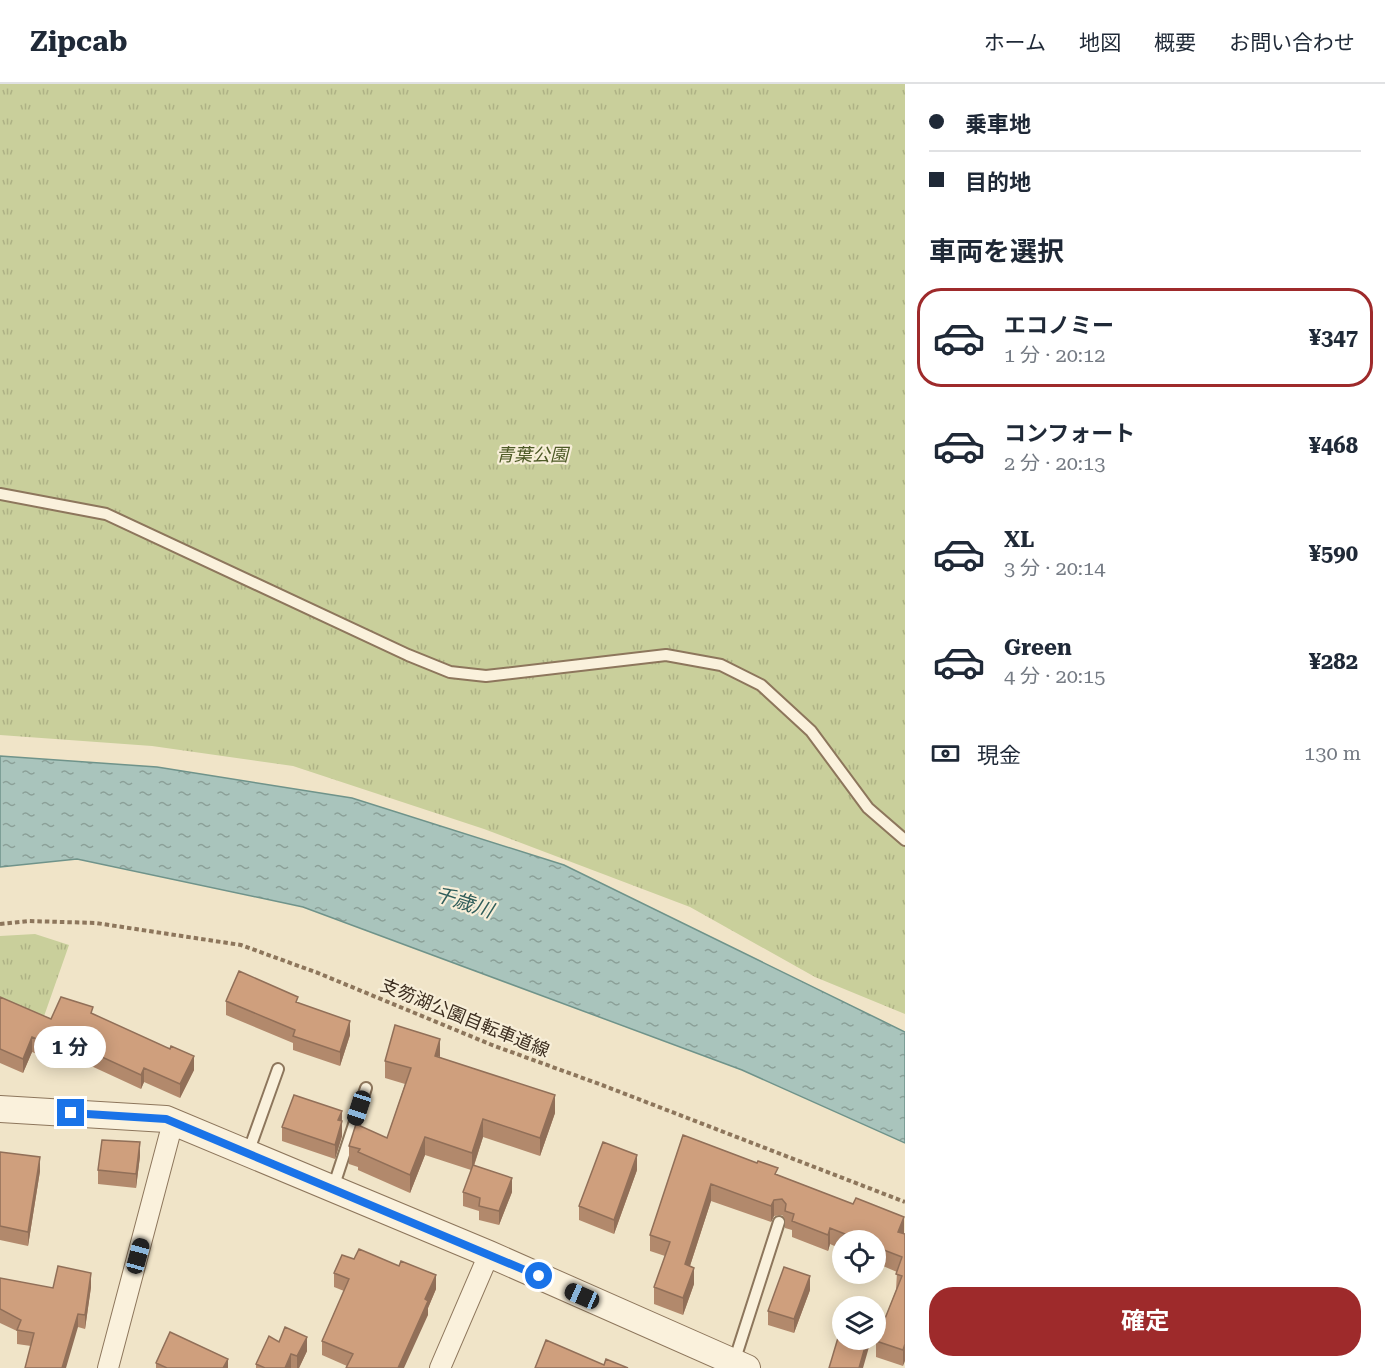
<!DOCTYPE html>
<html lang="ja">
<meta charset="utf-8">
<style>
:root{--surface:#fff;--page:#f2f2f3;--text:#1f2937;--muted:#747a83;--line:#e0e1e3;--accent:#9e2a2b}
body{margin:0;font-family:"Roboto Serif","Noto Sans JP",serif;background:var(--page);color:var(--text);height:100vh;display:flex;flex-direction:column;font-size:22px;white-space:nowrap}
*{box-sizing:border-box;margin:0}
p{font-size:20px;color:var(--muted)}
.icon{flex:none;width:33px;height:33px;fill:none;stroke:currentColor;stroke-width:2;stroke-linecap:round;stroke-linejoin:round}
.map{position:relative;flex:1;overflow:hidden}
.panel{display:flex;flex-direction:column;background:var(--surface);width:480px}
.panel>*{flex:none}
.top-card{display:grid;align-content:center;height:132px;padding:0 24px;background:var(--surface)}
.fabs{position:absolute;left:832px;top:1146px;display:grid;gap:12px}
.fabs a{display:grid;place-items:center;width:54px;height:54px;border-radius:50%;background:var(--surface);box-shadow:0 3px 15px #0003;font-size:30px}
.end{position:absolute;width:27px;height:27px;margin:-14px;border:8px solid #1a73e8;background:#fff;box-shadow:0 0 0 3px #fff}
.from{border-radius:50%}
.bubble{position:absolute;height:42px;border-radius:21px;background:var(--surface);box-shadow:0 3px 15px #0003;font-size:20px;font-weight:700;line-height:42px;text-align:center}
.car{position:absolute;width:18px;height:36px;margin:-18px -9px;border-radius:8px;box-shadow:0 0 4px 2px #0007;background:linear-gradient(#222 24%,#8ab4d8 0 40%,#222 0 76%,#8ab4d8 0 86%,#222 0)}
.top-card b{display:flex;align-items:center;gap:21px;height:57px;font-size:22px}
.top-card b+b{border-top:2px solid var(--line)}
.top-card i{width:15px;height:15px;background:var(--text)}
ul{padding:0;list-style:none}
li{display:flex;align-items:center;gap:18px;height:99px;margin:0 12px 9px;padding:0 12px;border:3px solid transparent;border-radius:24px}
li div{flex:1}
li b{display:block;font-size:22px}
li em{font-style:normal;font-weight:700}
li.selected{border-color:var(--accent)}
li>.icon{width:54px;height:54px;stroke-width:1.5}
h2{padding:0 24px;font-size:27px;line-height:72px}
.pay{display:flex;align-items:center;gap:15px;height:66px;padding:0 24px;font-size:22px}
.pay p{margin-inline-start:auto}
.button{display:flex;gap:12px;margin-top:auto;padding:12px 24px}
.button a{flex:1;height:69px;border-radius:24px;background:var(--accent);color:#fff;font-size:24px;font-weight:700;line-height:69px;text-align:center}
header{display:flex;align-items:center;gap:36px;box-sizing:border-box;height:84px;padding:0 30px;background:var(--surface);border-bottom:2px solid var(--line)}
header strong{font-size:28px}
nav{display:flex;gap:33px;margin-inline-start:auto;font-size:21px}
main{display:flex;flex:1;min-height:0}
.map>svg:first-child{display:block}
.park{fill:url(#park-tufts)}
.water{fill:url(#water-ripples);stroke:#6f938a;stroke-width:1.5}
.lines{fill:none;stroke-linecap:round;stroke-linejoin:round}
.service-casing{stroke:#8d765c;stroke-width:14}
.minor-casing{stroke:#8d765c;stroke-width:22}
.tertiary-casing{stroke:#8d765c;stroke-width:28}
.path{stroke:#8d765c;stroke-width:4;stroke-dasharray:4.5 3;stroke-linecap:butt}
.service{stroke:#faf1dc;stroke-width:10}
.minor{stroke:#faf1dc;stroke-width:20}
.tertiary{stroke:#faf1dc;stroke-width:26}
.wall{fill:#b2896c}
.shaded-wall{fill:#916f58}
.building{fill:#cf9f7d;stroke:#916f58;stroke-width:1.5}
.route{stroke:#1a73e8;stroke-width:8}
.labels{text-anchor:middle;stroke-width:4.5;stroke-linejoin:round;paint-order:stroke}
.park-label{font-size:18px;font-style:italic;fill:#4d5a26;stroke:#f7eed8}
.street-label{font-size:18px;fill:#3d2e20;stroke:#f7eed8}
.water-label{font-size:20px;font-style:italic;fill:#2f5d5a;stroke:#f7eed8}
</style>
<header>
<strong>Zipcab</strong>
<nav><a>ホーム</a><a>地図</a><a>概要</a><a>お問い合わせ</a></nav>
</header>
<main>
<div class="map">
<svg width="905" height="1284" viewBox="0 0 905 1284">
<defs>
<pattern id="park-tufts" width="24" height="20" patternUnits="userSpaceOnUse" patternTransform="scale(1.5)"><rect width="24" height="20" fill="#c9cf9b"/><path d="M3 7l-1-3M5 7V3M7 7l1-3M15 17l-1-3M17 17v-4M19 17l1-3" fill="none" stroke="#aeb285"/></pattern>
<pattern id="water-ripples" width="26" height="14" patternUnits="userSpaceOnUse" patternTransform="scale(1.5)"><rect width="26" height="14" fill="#a9c4bc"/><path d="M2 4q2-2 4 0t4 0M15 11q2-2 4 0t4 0" fill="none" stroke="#8ba098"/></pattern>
</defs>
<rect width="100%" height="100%" fill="#f0e4c8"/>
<path class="park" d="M0 0H905V930L815 893 690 823 484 745 293 682 152 662 0 651Z
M35 850 69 861 42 938 0 920V852Z"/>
<path class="water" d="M0 672 157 683 352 714 564 781 905 948V1059L742 986 303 823 77 775 0 783Z"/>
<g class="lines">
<g class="service-casing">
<path id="service" d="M0 410 106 430 408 571 450 588 486 592 666 571 721 581 761 601 811 647 868 724 905 756
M248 1069 278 985
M333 1104 366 1004
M734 1278 779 1138"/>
</g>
<g class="minor-casing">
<path id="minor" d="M108 1284 173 1038
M440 1284 489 1170"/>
</g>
<g class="tertiary-casing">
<path id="tertiary" d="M0 1025 166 1035 489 1170 747 1284"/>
</g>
<path class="path" d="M0 840 29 837 96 839 241 861 318 889 492 961 602 1001 905 1118"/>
<use href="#service" class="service"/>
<use href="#minor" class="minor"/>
<use href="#tertiary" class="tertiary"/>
</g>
<path class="wall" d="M0 913 51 935 93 930 194 986 180 1014 144 998 141 1005 76 975 73 984 32 968 23 989 0 979Z
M226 917 298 919 350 951 340 982 293 966V959L226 931Z
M440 973 555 1029 540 1072 483 1053 474 1082 512 1108 499 1141 479 1136V1127L463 1122V1108L471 1086 425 1071 410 1109 358 1086V1083L349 1080V1062L387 1054 405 1000 385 994V977Z
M342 1037V1052L335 1075 282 1057V1043Z
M683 1051 757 1079 778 1091 853 1120 904 1133 903 1282 876 1273V1257L896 1206 897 1188 876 1179V1156H843V1166L830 1160 828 1167 792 1153V1146L785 1144V1135L782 1131 774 1132 771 1138 711 1117 690 1182 694 1200 683 1231 654 1220V1203L665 1172 650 1167V1151Z
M0 1068 40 1087 28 1162 0 1156Z
M140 1072 136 1104 98 1100V1086Z
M637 1086 614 1150 579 1136V1122Z
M334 1189 436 1205 428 1224V1231L347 1282 322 1271V1257L344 1207 334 1203Z
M0 1194 53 1204 91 1203 85 1245 78 1243 31 1262 17 1260V1247L0 1239Z
M810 1206 794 1249 768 1241V1227Z
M279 1258 307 1267 299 1284H256V1280Z
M156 1279 228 1284H156Z"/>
<path class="shaded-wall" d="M350 937V951L340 982V968Z
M32 953V968L23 989V975Z
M440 955V973L435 972Z
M76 961V975L73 984V970Z
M194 972V986L180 1014V1000Z
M144 984V998L141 1005V991Z
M555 1011V1029L540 1072V1054Z
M342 1027V1052L335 1075V1061L338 1036Z
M483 1035V1053L472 1087V1069Z
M425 1053V1071L410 1109V1091Z
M140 1058V1072L136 1104V1090Z
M637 1071V1086L614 1150V1136Z
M40 1073V1087L28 1162V1148Z
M512 1094V1108L499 1141V1127Z
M711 1100V1117L685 1197V1180Z
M774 1116V1132L771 1138V1122Z
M904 1133V1150L898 1148Z
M830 1144V1160L828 1167V1151Z
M694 1184V1200L683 1231V1214Z
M91 1189V1203L85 1245V1231Z
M436 1191V1205L428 1224V1231L404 1284H398L425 1215Z
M810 1192V1206L794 1249V1235Z
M78 1230V1243L66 1284H62Z
M307 1253V1267L299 1284H297V1272Z
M867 1256H871L863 1284H859Z
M905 1260V1277L903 1282V1266Z
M291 1270V1284H285Z
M228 1275V1284H223Z"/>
<path class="building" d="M239 887 298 913 296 918 350 937 340 968 293 952 295 946 226 917Z
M0 913 51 935 61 913 93 923 91 929 170 965 171 962 194 972 180 1000 144 984 141 991 76 961 73 970 32 953 23 975 0 965Z
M395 941 440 955 435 972 555 1011 540 1054 483 1035 472 1069 425 1053 410 1091 358 1068 360 1065 349 1062 356 1040 387 1054 411 984 385 977Z
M294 1011 342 1027 338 1036 342 1037 335 1061 282 1043Z
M683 1051 757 1079 758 1077 778 1084 775 1090 853 1120 856 1114 904 1133 898 1148 905 1150V1260L903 1266 876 1257 902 1192 896 1190 902 1173 876 1163V1156H860L830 1144 828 1151 792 1137 794 1130 785 1127 786 1120 782 1115 774 1116 771 1122 711 1100 685 1180 694 1184 683 1214 654 1203 670 1158 650 1151Z
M102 1056 140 1058 136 1090 98 1086Z
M603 1058 637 1071 614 1136 579 1122Z
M0 1068 40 1073 28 1148 0 1142Z
M473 1081 512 1094 499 1127 479 1122 480 1114 463 1108Z
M359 1165 399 1182 401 1177 436 1191 425 1215 428 1217 398 1284H346L353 1270 322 1257 349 1195 334 1189 342 1171 354 1175Z
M58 1182 91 1189 85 1231 78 1230 62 1284H25L34 1249 17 1246 21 1236 0 1225V1194L53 1204Z
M784 1183 810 1192 794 1235 768 1227Z
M843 1237V1256H867L859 1284H829Z
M285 1243 307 1253 297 1272 291 1270 285 1284H265L256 1280 269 1252 279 1258Z
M170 1248 228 1275 223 1284H167L156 1279Z
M546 1256 604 1281 606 1275 628 1284H535Z"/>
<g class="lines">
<path class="route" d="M71 1029 166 1035 539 1192"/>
</g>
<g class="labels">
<g class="park-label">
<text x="532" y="377">青葉公園</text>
</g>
<g class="street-label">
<text transform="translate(465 934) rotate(22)" y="6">支笏湖公園自転車道線</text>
</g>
<g class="water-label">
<text transform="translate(464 818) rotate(18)" y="7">千歳川</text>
</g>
</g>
</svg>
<div class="fabs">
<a><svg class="icon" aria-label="locate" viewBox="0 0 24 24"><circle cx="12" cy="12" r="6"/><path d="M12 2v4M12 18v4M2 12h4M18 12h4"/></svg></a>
<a><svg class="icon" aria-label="layers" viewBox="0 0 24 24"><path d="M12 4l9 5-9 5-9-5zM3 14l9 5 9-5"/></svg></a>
</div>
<i class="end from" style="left:539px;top:1192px"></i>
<i class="end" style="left:71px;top:1029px"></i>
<div class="bubble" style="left:34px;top:942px;width:72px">1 分</div>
<i class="car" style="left:359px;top:1024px;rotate:198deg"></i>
<i class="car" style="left:138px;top:1172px;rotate:15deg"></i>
<i class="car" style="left:582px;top:1212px;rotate:294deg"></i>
</div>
<section class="panel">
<div class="top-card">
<b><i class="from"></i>乗車地</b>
<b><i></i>目的地</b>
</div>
<h2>車両を選択</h2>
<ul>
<li class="selected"><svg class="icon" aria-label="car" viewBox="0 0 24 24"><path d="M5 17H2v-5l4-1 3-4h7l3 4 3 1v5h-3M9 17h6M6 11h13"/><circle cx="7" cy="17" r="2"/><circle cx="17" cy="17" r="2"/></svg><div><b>エコノミー</b><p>1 分 · 20:12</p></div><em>¥347</em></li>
<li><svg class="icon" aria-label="car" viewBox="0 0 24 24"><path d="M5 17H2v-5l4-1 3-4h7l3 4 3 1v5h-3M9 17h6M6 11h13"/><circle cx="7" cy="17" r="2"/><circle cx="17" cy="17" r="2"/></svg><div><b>コンフォート</b><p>2 分 · 20:13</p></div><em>¥468</em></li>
<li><svg class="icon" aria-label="car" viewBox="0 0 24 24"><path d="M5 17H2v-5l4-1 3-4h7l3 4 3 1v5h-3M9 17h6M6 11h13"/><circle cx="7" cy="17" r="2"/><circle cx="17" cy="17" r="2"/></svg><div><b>XL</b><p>3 分 · 20:14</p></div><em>¥590</em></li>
<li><svg class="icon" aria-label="car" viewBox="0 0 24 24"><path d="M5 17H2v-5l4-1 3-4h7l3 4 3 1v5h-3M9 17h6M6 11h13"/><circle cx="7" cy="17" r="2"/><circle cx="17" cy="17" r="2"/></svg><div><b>Green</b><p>4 分 · 20:15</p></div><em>¥282</em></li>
</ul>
<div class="pay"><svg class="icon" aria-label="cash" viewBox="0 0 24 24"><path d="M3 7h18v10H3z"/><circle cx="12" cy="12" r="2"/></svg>現金<p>130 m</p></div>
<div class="button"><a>確定</a></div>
</section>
</main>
